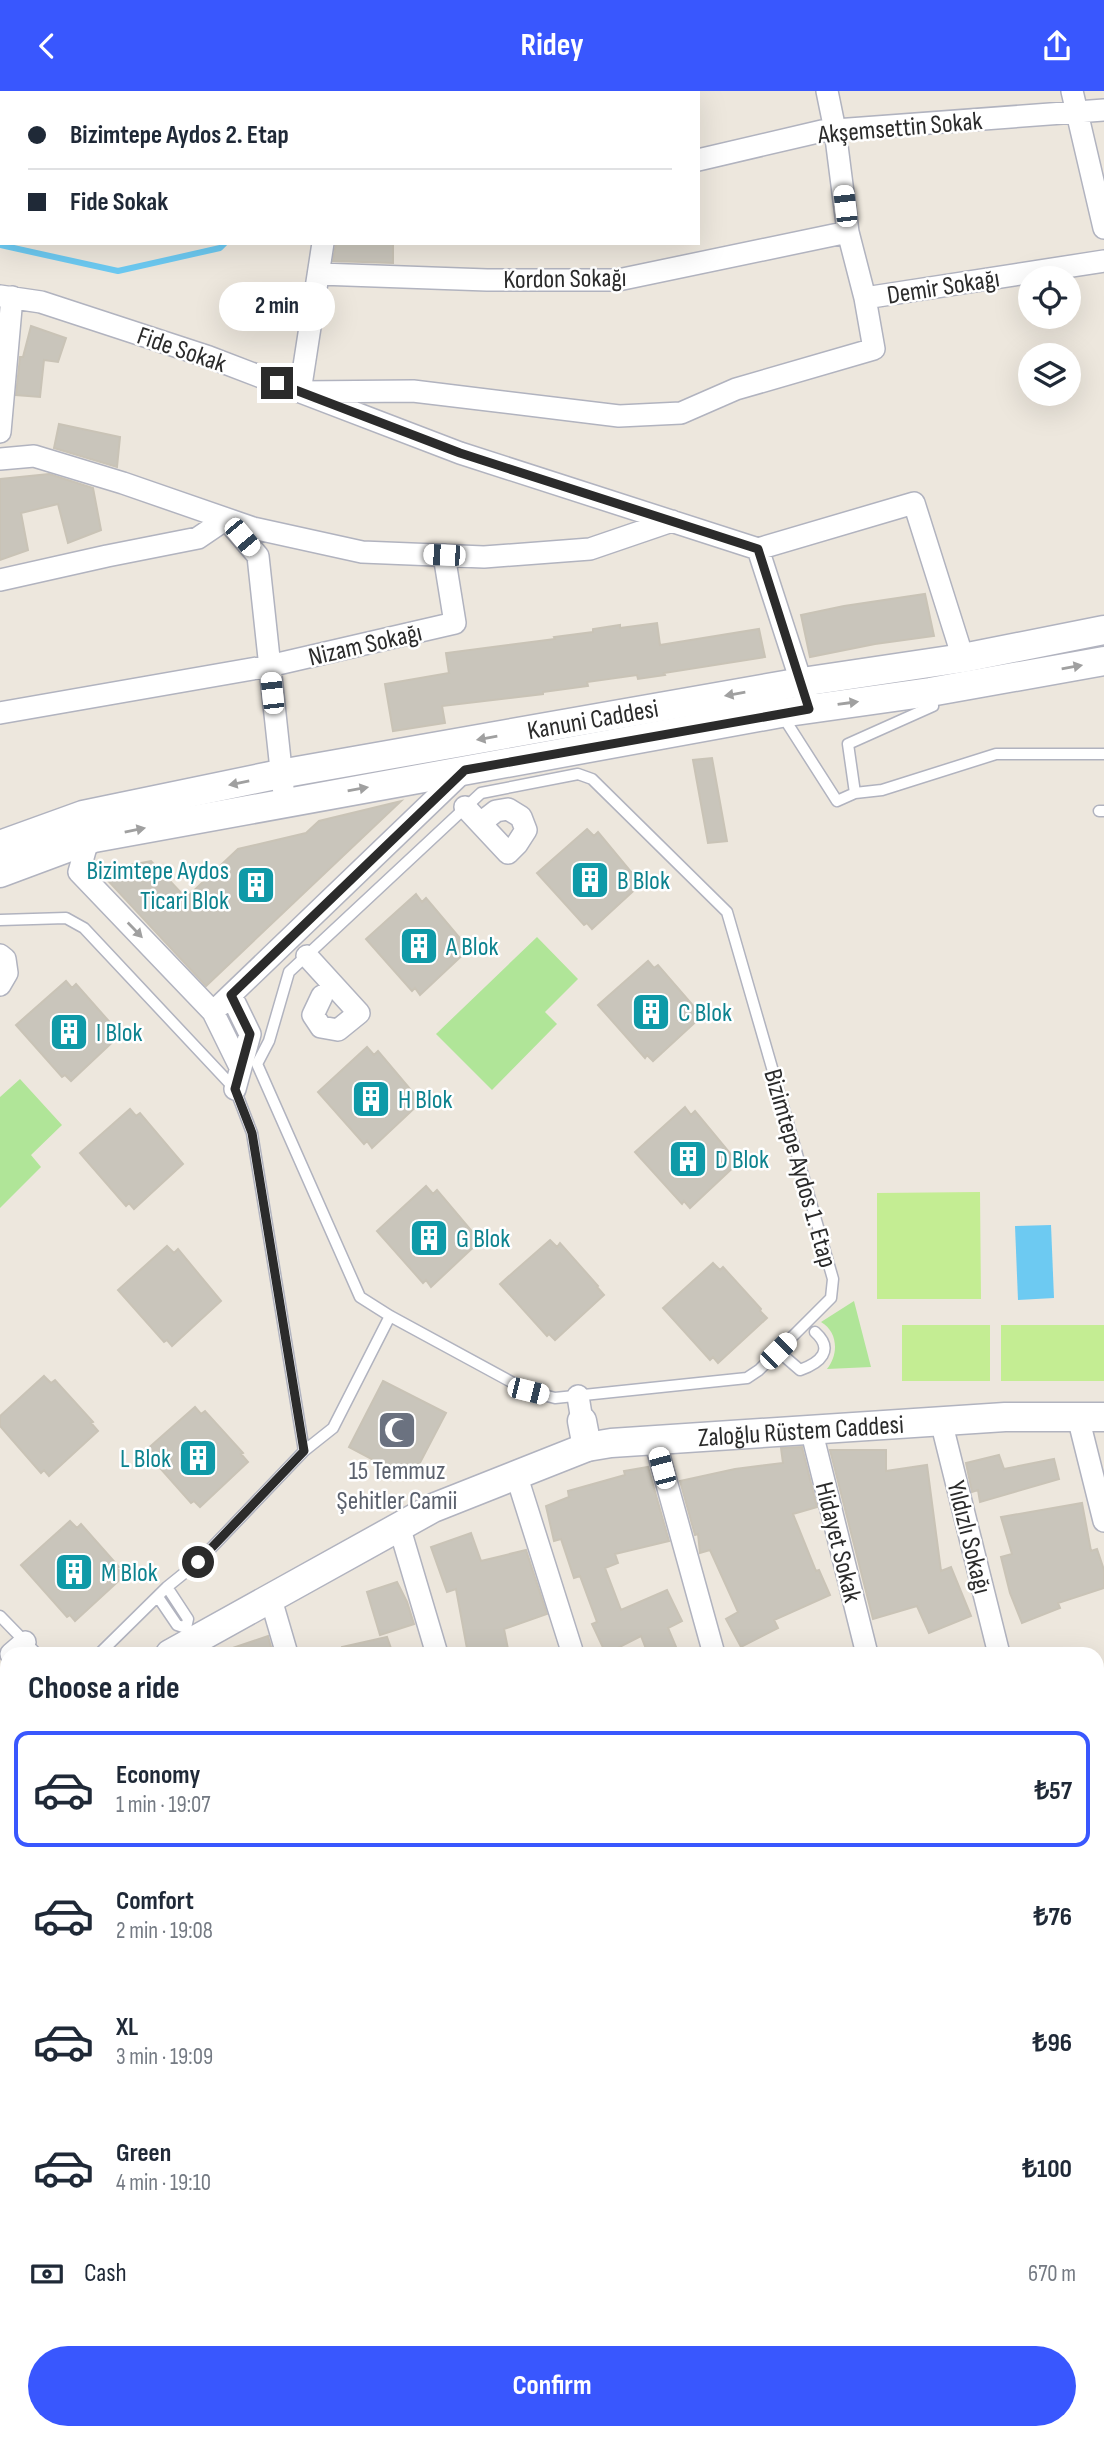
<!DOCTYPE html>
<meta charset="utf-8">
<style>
:root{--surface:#fff;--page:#f2f2f3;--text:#1f2937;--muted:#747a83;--line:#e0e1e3;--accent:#3957fe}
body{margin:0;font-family:"Sofia Sans Condensed",sans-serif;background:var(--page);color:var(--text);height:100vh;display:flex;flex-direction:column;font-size:26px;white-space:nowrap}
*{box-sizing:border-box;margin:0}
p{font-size:23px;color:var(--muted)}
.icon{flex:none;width:38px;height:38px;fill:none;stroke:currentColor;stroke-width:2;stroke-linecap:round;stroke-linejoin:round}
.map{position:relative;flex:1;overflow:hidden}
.side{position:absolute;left:0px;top:1556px;width:1104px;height:793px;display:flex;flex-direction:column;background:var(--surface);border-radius:21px 21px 0 0;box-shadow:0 7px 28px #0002}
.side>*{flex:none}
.banner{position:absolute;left:0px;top:0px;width:700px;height:154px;box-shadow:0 7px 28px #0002;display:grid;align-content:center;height:154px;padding:0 28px;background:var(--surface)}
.buttons{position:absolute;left:1018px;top:175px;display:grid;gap:14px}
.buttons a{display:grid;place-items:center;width:63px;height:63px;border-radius:50%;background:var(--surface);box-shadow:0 7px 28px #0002;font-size:35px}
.end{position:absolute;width:32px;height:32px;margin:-16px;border:9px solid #2b2b2b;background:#fff;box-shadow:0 0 0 4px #fff}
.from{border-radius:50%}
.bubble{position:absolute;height:49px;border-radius:24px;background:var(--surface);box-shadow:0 7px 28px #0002;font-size:23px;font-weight:700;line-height:49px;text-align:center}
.car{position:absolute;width:21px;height:42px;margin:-21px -10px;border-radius:9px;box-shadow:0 0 5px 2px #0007;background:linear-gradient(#fff 24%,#345 0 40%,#fff 0 76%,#345 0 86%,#fff 0)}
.banner b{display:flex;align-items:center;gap:24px;height:66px;font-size:26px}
.banner b+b{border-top:2px solid var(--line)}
.banner i{width:18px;height:18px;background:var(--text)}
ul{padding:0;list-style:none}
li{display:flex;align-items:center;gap:21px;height:116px;margin:0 14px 10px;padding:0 14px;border:4px solid transparent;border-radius:14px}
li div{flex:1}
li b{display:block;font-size:26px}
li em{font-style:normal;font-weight:700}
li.selected{border-color:var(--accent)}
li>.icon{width:63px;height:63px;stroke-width:1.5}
h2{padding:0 28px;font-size:32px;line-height:84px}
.pay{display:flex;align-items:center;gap:18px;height:77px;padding:0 28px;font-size:26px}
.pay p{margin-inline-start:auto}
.action{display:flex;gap:14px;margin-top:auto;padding:14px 28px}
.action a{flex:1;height:80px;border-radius:42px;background:var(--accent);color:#fff;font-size:28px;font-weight:700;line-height:80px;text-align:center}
header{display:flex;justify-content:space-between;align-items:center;height:91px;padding:0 28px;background:var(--accent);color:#fff;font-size:32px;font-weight:700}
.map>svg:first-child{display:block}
.green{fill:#b0e598}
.pitch{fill:#c4ed93}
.water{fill:#6dcaf2}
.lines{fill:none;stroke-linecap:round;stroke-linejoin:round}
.stream{stroke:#6dcaf2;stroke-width:6}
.building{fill:#c9c5bb;stroke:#c9c3b6;stroke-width:2}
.lane-casing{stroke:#b1b3bf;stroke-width:13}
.street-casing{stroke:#b1b3bf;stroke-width:24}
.secondary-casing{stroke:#b1b3bf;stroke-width:31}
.lane{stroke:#fff;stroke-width:10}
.street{stroke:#fff;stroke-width:21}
.secondary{stroke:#fff;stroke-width:28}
.oneway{fill:#a0a0a0}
.route{stroke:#2b2b2b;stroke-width:9}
.labels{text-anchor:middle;stroke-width:5;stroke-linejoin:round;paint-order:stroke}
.street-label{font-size:26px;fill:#2b2b2b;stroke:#fff}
.culture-label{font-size:26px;fill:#0d838f;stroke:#fff;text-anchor:start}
.worship-label{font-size:26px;fill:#5b616d;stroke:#fff}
</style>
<header><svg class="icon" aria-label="back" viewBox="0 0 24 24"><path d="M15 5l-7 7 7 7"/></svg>Ridey<svg class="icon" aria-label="share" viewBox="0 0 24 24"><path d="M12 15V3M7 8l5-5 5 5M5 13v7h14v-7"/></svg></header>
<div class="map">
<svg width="1104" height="2347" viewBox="0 0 1104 2347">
<rect width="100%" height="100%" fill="#ede7dd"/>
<path class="green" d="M537 846 578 888 545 921 557 933 492 999 436 943Z
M20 988 62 1034 31 1064 41 1076 0 1117V1006Z
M854 1210 871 1276 827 1278C839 1263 838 1241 821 1231Z"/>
<path class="pitch" d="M980 1101 981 1208H877V1102Z
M902 1234H990V1290H902Z
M1001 1234H1104V1290H1001Z"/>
<path class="water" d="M1051 1134 1054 1207 1018 1209 1015 1135Z"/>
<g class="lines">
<path class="stream" d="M258 2 259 0
M0 154 118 180 220 157 225 152"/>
</g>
<path class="building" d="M336 152H393V172L333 170Z
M31 235 66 247 58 271 44 269 40 306 16 304 20 266H23Z
M59 333 120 346 117 376 54 357Z
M49 383 93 397 101 439 68 452 58 413 21 422 28 459 0 469V388Z
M925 503 934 545 875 553 810 566 801 524 844 515Z
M657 532 660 554 759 538 765 566 664 582 665 584 638 588 637 584 587 591 588 595 543 601V603L442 615 445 632 393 640 385 593 449 582 446 562 555 548 554 546 593 541V538L620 534V537Z
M712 667 727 750 708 752 693 669Z
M401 710 206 895 99 780 151 770 186 807 238 758 306 742 319 730Z
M587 738 594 745 598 741 641 793 592 838 587 832 584 834 537 782Z
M416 803 422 811 426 807 469 858 420 904 415 897 412 900 366 848Z
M648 870 654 877 658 874 702 925 653 970 647 964 645 967 598 914Z
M66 890 72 897 76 893 114 936 113 937 119 945 71 990 65 984 62 986 16 934Z
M367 956 374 964 378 960 421 1011 372 1057 367 1050 364 1053 318 1001Z
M685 1016 691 1024 695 1020 738 1072 690 1117 684 1110 682 1113 635 1061Z
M130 1018 136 1025 140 1022 183 1073 134 1118 129 1112 126 1115 80 1062Z
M426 1095 433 1103 437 1099 480 1150 431 1196 426 1189 423 1192 377 1140Z
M550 1149 557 1156 560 1152 598 1195 597 1196 604 1204 555 1249 549 1243 547 1245 500 1193Z
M167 1155 174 1162 178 1158 221 1210 172 1255 167 1249 164 1251 118 1199Z
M713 1172 720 1179 723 1176 761 1218 760 1220 767 1227 718 1272 713 1266 710 1269 663 1217Z
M44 1285 51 1292 55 1289 93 1331 91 1332 98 1340 49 1385 44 1379 41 1382 0 1335V1325Z
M383 1290 446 1322 411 1389 349 1356Z
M195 1316 201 1323 205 1320 243 1362 241 1363 248 1371 200 1416 194 1410 191 1412 145 1360Z
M802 1356 817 1416 793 1423 816 1480 819 1479 830 1504 774 1529 778 1537 741 1556 726 1528 738 1521 710 1459 700 1462 698 1443 695 1444 680 1390 735 1378 783 1372 781 1357Z
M830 1359H886V1380L927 1374 941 1480 951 1476 971 1525 929 1542 917 1515 873 1528Z
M999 1364 1004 1378 1054 1368 1059 1388 980 1411 978 1399 972 1401 966 1372Z
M648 1376 669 1450 615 1463 618 1472 605 1477 621 1519 667 1499 682 1530 668 1537 679 1563H648L641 1545 606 1563 592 1533 597 1531 580 1485 574 1487 561 1448 554 1450 546 1415 569 1406 568 1400 625 1384 624 1380Z
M1082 1412 1091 1460 1097 1458 1104 1479V1497L1058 1512 1060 1517 1022 1532 1010 1502 1001 1466 1012 1463 1001 1426Z
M70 1430 77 1437 81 1433 119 1476 117 1477 124 1485 75 1530 70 1524 67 1526 21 1474Z
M471 1442 481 1470 526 1459 547 1523 504 1538 509 1563H468L456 1498 447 1501 431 1456Z
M397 1491 407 1511 414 1533 380 1544 367 1501Z
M268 1545 273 1563H225L224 1560Z
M387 1546 393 1563H343L342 1556Z"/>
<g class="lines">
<g class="lane-casing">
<path id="lane" d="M931 603 933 615 848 653 855 702 882 699 996 663H1104
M782 624 837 710 855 702
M578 683 592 688 727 821 833 1188 831 1207 759 1279 747 1287 555 1307 528 1300 390 1225 360 1206 257 973 269 950 289 881 481 702Z
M1099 720H1104
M0 829 66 827 84 837 235 998 252 1042 304 1360 198 1471 167 1496 99 1563
M778 1260 800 1279C820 1272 835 1259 815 1241
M304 1360 333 1337 390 1225
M167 1496 188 1528 186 1537 194 1548
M158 1506 177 1534 186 1537
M0 1525 37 1563"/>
</g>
<g class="street-casing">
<path id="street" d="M321 0V2
M638 0V2
M1072 0 1104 137
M698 69 822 40 1104 19
M323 152 300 301 413 300 619 325 681 322 736 298 874 258 865 207 848 141 835 39 827 0
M320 183 487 189H618L848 141
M0 205 41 211 209 266 460 362 758 458
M865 207 1104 170
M0 341 12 206
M0 368 34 365 123 392 253 437 362 461 484 466 590 458 672 430
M758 458 914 412 963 567
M758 458 806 606
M0 489 107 465 198 447 226 428 258 465 283 697
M0 622 269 575 455 532 444 464
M465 716 508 762 517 753 526 739 521 726 508 718 496 720 487 727
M88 749 79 781 213 921 465 679
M0 864 5 868 7 882 0 894
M307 865 359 922 338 939 321 936 313 924 322 905
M231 904 250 943 235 998
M213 921 240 976
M578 1305 582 1330
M1078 1326 1104 1430
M941 1330 999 1563
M811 1338 867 1563
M655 1350 714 1563
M516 1383 573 1563
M399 1435 437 1563
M270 1505 287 1563
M11 1563 25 1551
M1097 1715 1104 1713
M1097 1914 1104 1940
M0 2002 7 2023
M0 2281 7 2279
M108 2342 109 2347
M239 2342 241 2347
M391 2342 393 2347
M534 2342 536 2347
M662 2342 663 2347
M808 2342 809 2347
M451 2347 457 2342"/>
</g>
<g class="secondary-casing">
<g id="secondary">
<path id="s1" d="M0 754 83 724 280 683 802 591 963 567 1104 539"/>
<path d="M0 782 94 747 781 622 930 601 1104 570"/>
<path d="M582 1330 587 1356"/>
<path id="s2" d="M170 1563 433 1417 587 1356 611 1352 1005 1326H1104"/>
<path d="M0 1645 7 1642"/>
<path d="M1097 2230 1104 2227"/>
<path d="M881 2347 891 2342"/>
</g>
</g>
<use href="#lane" class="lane"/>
<use href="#street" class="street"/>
<use href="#secondary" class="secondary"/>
</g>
<defs><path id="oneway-solid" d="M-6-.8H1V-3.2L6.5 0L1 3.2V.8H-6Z" transform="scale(1.75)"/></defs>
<g class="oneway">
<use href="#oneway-solid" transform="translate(1072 576) rotate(-10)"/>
<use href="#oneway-solid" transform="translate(735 603) rotate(170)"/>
<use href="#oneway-solid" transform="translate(848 612) rotate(-8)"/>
<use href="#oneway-solid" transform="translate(487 647) rotate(170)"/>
<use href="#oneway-solid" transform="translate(239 692) rotate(168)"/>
<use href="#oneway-solid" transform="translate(358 698) rotate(-10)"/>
<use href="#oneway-solid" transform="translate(135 739) rotate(-11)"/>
<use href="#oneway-solid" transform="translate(135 839) rotate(46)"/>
</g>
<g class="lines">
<path class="route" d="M198 1471 304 1360 252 1042 235 998 250 943 231 904 465 679 809 618 758 458 460 362 277 292"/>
</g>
<defs>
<g id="building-square" transform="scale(2.0125)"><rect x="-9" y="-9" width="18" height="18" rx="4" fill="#0f9aa8" stroke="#fff"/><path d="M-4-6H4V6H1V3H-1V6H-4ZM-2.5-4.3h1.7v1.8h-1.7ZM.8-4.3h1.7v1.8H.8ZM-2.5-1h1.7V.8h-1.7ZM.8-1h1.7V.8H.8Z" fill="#fff"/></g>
<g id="mosque-square" transform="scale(2.0125)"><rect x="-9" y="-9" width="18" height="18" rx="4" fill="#6b7280" stroke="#fff"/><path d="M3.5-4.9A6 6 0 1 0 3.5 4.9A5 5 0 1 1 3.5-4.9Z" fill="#fff"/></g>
</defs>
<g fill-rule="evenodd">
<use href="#building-square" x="590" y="789"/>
<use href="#building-square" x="256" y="794"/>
<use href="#building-square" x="419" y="855"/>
<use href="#building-square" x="651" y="921"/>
<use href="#building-square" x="69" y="941"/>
<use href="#building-square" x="371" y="1008"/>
<use href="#building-square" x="688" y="1068"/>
<use href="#building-square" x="429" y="1147"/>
<use href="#mosque-square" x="397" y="1339"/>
<use href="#building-square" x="198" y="1367"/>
<use href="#building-square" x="74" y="1481"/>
</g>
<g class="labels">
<g class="street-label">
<text transform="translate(900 36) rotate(-5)" y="9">Akşemsettin Sokak</text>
<text transform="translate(565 187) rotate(-1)" y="9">Kordon Sokağı</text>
<text transform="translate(943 195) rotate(-9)" y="9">Demir Sokağı</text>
<text transform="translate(182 258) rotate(19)" y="9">Fide Sokak</text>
<text transform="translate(365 553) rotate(-13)" y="9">Nizam Sokağı</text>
<text dy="9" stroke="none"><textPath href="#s1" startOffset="607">Kanuni Caddesi</textPath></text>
<text transform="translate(801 1077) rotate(74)" y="9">Bizimtepe Aydos 1. Etap</text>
<text dy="9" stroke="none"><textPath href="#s2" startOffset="681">Zaloğlu Rüstem Caddesi</textPath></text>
<text transform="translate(970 1446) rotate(76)" y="9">Yıldızlı Sokağı</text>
<text transform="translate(839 1451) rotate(76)" y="9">Hidayet Sokak</text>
</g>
<g class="culture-label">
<text x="229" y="788" text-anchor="end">Bizimtepe Aydos<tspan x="229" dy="30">Ticari Blok</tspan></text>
<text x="617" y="798">B Blok</text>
<text x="446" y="864">A Blok</text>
<text x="678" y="930">C Blok</text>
<text x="96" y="950">I Blok</text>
<text x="398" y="1017">H Blok</text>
<text x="715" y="1077">D Blok</text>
<text x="456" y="1156">G Blok</text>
<text x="171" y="1376" text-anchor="end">L Blok</text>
<text x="101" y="1490">M Blok</text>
</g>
<g class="worship-label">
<text x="397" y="1388">15 Temmuz<tspan x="397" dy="30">Şehitler Camii</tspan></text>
</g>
</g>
</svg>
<div class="buttons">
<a><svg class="icon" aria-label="locate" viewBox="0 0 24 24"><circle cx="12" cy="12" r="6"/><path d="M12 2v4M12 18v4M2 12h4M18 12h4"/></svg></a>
<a><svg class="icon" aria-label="layers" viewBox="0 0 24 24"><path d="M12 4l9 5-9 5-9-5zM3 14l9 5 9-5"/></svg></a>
</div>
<i class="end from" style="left:198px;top:1471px"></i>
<i class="end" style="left:277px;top:292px"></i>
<div class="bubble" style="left:219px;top:191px;width:116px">2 min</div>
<i class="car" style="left:845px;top:115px;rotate:353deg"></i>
<i class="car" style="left:242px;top:446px;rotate:140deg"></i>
<i class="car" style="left:444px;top:464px;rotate:272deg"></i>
<i class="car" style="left:272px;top:602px;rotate:354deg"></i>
<i class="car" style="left:778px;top:1260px;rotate:45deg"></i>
<i class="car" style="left:528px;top:1300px;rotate:104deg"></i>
<i class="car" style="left:662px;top:1377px;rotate:345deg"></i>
<div class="banner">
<b><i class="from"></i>Bizimtepe Aydos 2. Etap</b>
<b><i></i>Fide Sokak</b>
</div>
<section class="side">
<h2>Choose a ride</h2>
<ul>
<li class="selected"><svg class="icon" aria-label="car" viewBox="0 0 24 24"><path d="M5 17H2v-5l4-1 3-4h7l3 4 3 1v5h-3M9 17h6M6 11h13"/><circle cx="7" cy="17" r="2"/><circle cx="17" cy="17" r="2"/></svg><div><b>Economy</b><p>1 min · 19:07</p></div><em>₺57</em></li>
<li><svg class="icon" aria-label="car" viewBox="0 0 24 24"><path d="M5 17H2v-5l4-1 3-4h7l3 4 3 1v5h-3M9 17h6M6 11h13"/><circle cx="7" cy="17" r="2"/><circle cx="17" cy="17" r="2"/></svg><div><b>Comfort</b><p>2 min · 19:08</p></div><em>₺76</em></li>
<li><svg class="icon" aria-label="car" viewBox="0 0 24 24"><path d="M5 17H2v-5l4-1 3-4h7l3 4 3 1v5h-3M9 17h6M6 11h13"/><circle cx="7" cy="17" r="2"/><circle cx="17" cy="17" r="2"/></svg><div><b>XL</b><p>3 min · 19:09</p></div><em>₺96</em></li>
<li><svg class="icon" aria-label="car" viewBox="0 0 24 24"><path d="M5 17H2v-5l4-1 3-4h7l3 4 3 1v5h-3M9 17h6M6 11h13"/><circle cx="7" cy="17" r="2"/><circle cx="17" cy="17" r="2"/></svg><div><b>Green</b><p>4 min · 19:10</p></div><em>₺100</em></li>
</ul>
<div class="pay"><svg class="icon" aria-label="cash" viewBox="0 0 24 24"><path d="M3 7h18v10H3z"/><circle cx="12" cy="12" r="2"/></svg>Cash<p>670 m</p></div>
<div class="action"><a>Confirm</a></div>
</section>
</div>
